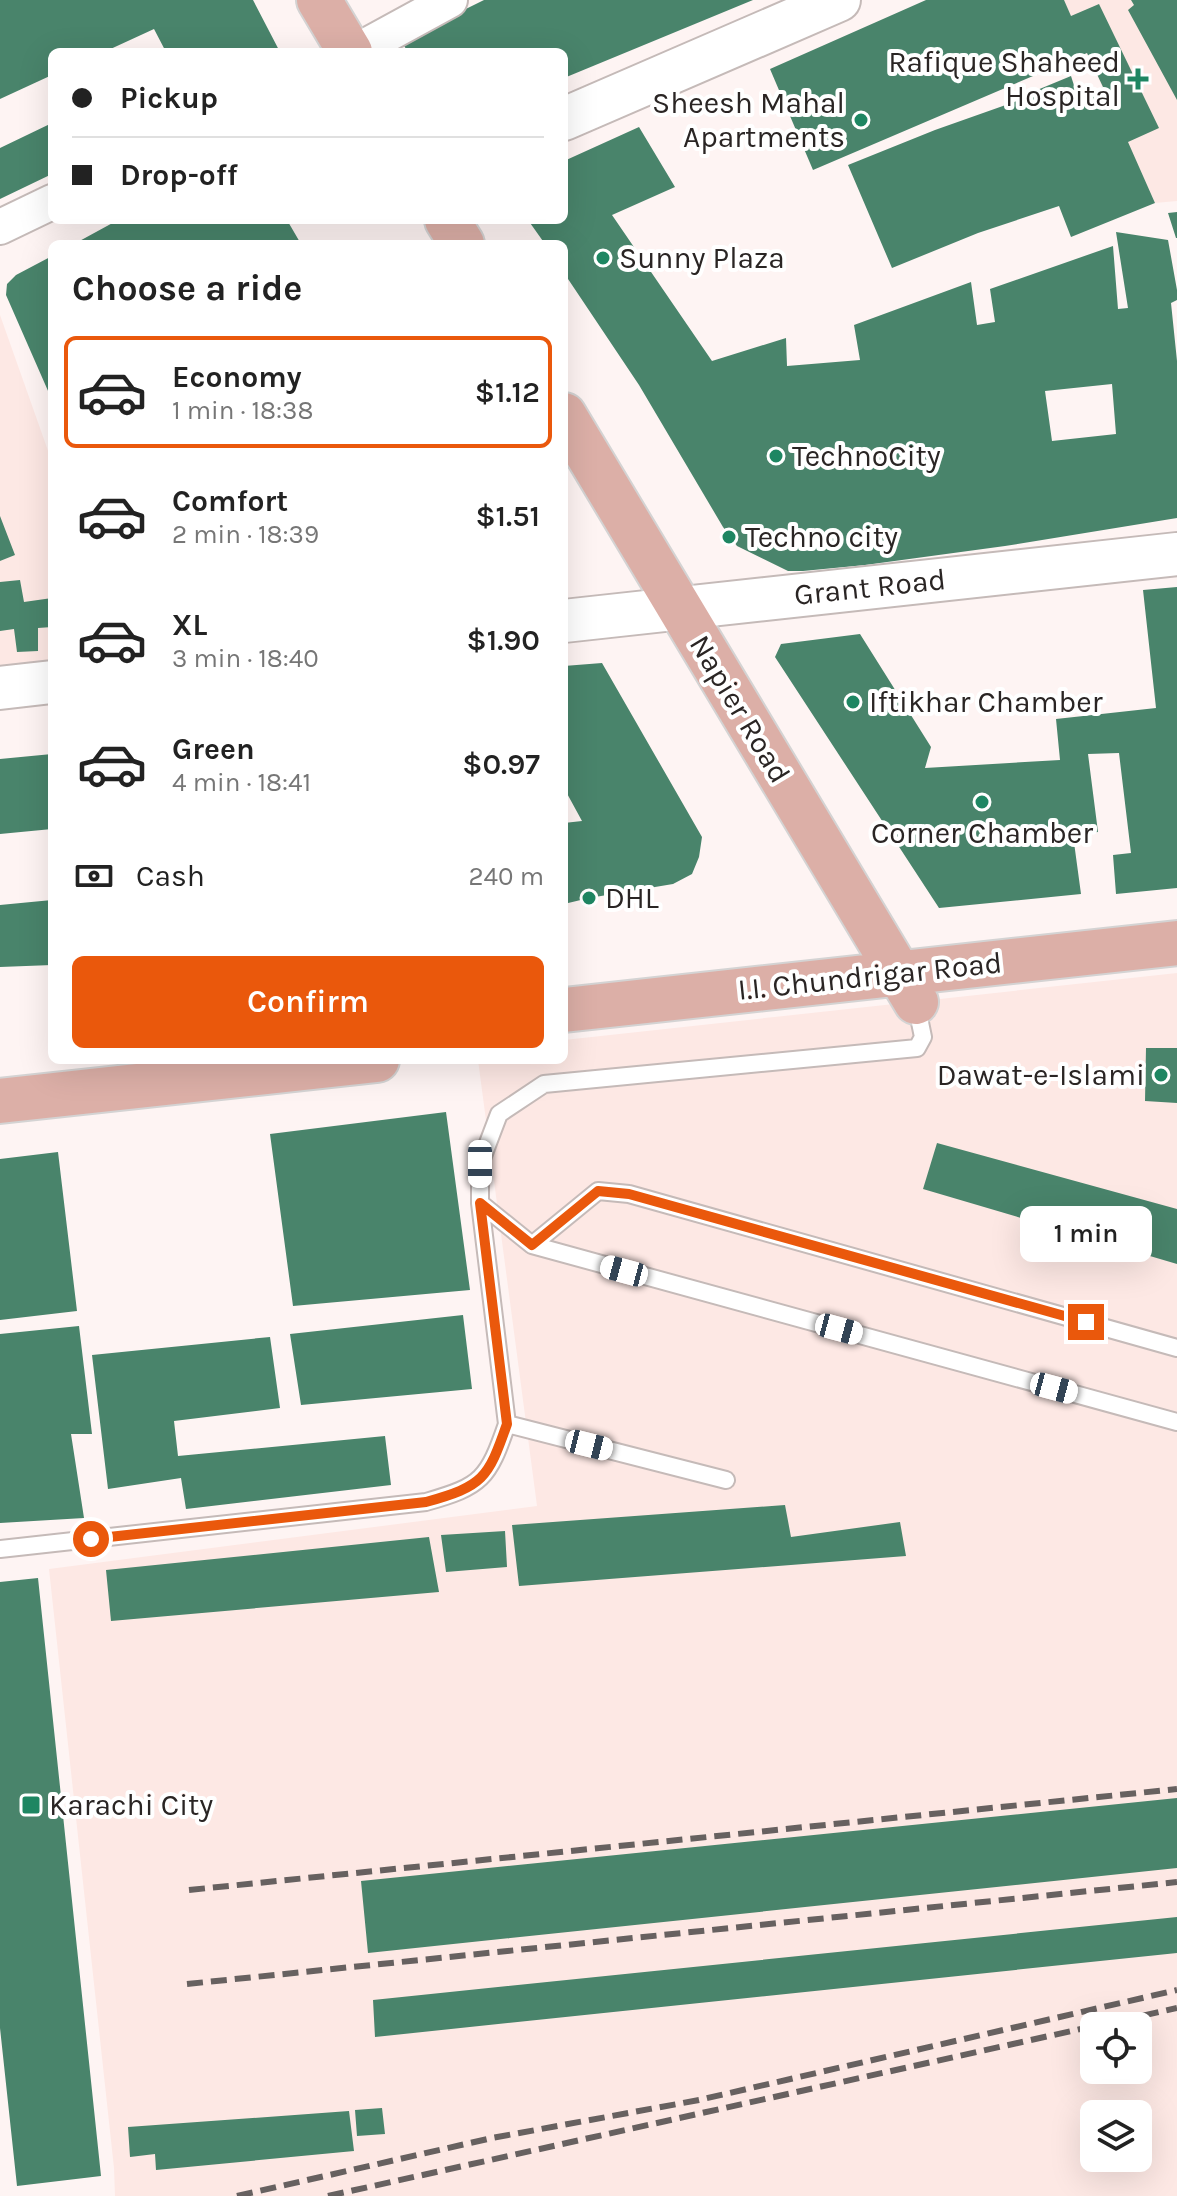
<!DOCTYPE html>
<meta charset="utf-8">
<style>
:root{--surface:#fff;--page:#f2f2f2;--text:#222;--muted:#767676;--line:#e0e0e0;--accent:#ea580c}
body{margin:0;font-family:Karla,sans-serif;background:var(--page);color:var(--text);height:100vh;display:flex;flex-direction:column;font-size:30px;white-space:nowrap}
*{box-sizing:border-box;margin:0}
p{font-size:26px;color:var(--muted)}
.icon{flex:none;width:44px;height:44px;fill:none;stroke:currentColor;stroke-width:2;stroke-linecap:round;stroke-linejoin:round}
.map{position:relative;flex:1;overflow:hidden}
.side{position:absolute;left:48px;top:240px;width:520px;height:824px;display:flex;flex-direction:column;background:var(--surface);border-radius:12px;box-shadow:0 8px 32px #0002}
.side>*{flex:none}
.hud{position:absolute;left:48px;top:48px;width:520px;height:176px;border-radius:12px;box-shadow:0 8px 32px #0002;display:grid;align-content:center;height:176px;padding:0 24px;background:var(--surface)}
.controls{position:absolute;left:1080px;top:2012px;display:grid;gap:16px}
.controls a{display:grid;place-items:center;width:72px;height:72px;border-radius:12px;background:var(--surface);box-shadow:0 8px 32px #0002;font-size:40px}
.end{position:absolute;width:36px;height:36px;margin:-18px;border:10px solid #ea580c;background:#fff;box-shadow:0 0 0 4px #fff}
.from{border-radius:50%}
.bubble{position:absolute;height:56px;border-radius:12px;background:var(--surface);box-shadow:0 8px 32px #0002;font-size:26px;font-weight:600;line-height:56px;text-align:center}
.car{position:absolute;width:24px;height:48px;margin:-24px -12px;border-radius:10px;box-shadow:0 0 6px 2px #0007;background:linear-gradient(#fff 24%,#345 0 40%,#fff 0 76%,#345 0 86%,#fff 0)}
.hud b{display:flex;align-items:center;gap:28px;height:76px;font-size:30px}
.hud b+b{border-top:2px solid var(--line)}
.hud i{width:20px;height:20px;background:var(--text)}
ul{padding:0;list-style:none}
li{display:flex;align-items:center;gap:24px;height:112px;margin:0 16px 12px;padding:0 8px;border:4px solid transparent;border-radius:12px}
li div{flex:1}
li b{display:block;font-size:30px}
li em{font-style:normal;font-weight:600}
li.active{border-color:var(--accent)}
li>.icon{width:72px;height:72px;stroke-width:1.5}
h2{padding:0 24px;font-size:36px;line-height:96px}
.pay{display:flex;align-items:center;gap:20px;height:88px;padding:0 24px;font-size:30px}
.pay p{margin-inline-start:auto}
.primary-button{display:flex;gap:16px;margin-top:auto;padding:16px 24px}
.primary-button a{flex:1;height:92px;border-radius:12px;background:var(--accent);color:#fff;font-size:32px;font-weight:600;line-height:92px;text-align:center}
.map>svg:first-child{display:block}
.built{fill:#fde8e4;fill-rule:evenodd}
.building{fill:#49846b;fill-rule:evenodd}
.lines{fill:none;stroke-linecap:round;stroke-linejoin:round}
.service-casing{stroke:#c5bab8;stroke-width:20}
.minor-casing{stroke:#c5bab8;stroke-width:38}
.tertiary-casing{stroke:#c5bab8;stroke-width:46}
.primary-casing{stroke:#d4d3d3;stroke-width:48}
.service{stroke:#fff;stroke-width:16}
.minor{stroke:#fff;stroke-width:34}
.tertiary{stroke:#fff;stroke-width:42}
.primary{stroke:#dcafa7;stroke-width:44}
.rail{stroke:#676160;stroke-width:6;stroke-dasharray:16 8;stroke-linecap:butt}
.route{stroke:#ea580c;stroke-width:10}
.poi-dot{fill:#1e8662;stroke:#fff;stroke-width:3}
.labels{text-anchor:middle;stroke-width:8;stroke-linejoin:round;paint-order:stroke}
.poi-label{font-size:30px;fill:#2a2524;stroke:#fff;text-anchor:start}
.street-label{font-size:30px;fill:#2a2524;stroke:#fff}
</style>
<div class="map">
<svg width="1177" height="2196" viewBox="0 0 1177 2196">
<rect width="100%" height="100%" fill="#fef4f3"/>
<path class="built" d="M1063 0H1177V201L1155 203Z
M0 315 52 462V681L0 687Z
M1177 973V2196H115L114 2168 49 1569 537 1506 478 1060H564V1040ZM1094 2026H1138V2070H1094ZM1094 2114H1138V2158H1094Z"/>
<path class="building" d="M0 0H253L280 52H166L154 29 104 52H52V75L0 99Z
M484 0H753L564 78V52H408L401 41Z
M926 0H1064L1071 16 1099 4 1159 128 1128 142 1155 203 1071 237 1059 206 978 233 892 268 848 165 935 130 1017 101 1013 100 1071 76 1078 98 1103 87 1087 53 813 170 770 69Z
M1131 0H1177V100L1128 10 1134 5Z
M52 123V174L0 199V148Z
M639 127 675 187 612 215 712 361 786 338 787 366 860 360 854 325 971 282 977 325 995 322 990 289 1113 246 1118 309 1128 308 1116 232 1168 240 1177 290V300L1171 303 1177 361V518L1005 546 865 565 803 571H788L737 546 723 527 639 385 564 273V244H545L528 220H564V161ZM1112 384 1116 434 1052 441 1045 391Z
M1177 212V238H1176L1168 213Z
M118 220H287L301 244H74Z
M52 256V400L6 295 7 284 16 275Z
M0 516 15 555 0 561Z
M20 580 24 602 52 598V627L38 628V651L17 652 14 629 0 631V582Z
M1177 587V888L1116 894 1113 855 1131 853 1119 753 1088 754 1098 832 1073 835 1081 894 939 908 775 657 781 644 860 634 931 747 925 768 1060 760 1056 719 1156 708 1143 590Z
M602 663 702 837 699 857 692 874 673 884 589 898 564 904V823L582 821 564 788V666Z
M52 754V829L0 834V759Z
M52 900V965L0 967V905Z
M1146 1048H1177V1103L1145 1101Z
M446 1112 470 1290 293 1306 270 1134Z
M937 1143 1177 1209V1264L923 1189Z
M58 1152 77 1311 0 1320V1159Z
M463 1315 472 1389 301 1405 290 1334Z
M79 1326 92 1434H71L84 1518 0 1523V1334Z
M270 1337 280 1408 174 1421 178 1456 385 1436 391 1485 186 1509 181 1478 108 1489 92 1355Z
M785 1505 791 1537 900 1522 906 1556 519 1586 512 1525Z
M505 1531 507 1567 446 1572 441 1535Z
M429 1537 439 1592 111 1621 106 1570Z
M38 1578 101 2176 17 2186 0 2028V1582Z
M1177 1798V1868L368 1953 361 1881Z
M1177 1917V1953L375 2037 373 2000Z
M382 2108 385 2134 357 2136 355 2110Z
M349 2111 354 2151 156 2170 155 2154 130 2157 128 2127Z"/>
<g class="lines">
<g class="service-casing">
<path id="service" d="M480 1203 532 1245 1177 1422
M532 1245 598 1191 629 1194 1177 1348
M507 1424 726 1480
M0 1549 426 1502C482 1486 488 1479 507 1424L480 1203V1164L499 1114 544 1084 917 1048 923 1037 916 1003"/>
</g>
<g class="minor-casing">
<path id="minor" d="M355 52 450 0
M0 227 52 202"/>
</g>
<g class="tertiary-casing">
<path id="tertiary" d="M564 119 839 0
M564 621 1177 554
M0 688 52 682"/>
</g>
<g class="primary-casing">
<path id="primary" d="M319 0 350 52
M447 220 462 244
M564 415 916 1002
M564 1010 1177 943
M0 1101 377 1060"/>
</g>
<use href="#service" class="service"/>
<use href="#minor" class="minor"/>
<use href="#tertiary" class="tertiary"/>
<use href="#primary" class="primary"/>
<path class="rail" d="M189 1890 1177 1789
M187 1984 1177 1882
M1096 2026 1177 2008
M237 2196 492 2138 699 2100 1177 1990
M328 2196 1094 2026"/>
</g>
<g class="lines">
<path class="route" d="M91 1539 426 1502C483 1486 488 1479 507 1424L480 1203 532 1245 598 1191 629 1194 1086 1322"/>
</g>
<g class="poi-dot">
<path d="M1134 67h8v8h8v8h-8v8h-8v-8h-8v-8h8z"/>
<circle cx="861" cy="120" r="8"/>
<circle cx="603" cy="258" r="8"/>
<circle cx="776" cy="456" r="8"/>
<circle cx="729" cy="537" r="8"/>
<circle cx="853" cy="702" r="8"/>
<circle cx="982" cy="802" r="8"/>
<circle cx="589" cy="898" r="8"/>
<circle cx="1161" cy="1075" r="8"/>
<rect x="21" y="1795" width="20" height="20" rx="4"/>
</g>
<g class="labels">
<g class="poi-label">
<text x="1120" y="72" text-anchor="end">Rafique Shaheed<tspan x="1120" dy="34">Hospital</tspan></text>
<text x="845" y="113" text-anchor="end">Sheesh Mahal<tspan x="845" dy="34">Apartments</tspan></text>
<text x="619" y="268">Sunny Plaza</text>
<text x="792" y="466">TechnoCity</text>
<text x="745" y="547">Techno city</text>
<text x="869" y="712">Iftikhar Chamber</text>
<text x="982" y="843" text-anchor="middle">Corner Chamber</text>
<text x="605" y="908">DHL</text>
<text x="1145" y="1085" text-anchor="end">Dawat-e-Islami</text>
<text x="49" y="1815">Karachi City</text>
</g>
<g class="street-label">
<text transform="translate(870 587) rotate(-6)" y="10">Grant Road</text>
<text transform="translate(740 709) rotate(59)" y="10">Napier Road</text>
<text transform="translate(870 976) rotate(-6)" y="10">I.I. Chundrigar Road</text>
</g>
</g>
</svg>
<div class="controls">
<a><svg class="icon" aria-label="locate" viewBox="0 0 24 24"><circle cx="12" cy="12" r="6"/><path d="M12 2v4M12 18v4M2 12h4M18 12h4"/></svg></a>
<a><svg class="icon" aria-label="layers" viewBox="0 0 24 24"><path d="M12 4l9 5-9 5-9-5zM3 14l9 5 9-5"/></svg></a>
</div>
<i class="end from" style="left:91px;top:1539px"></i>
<i class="end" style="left:1086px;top:1322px"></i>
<div class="bubble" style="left:1020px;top:1206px;width:132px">1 min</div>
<i class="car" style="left:480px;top:1164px;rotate:180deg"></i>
<i class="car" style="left:624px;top:1271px;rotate:285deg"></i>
<i class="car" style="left:839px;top:1329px;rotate:105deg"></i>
<i class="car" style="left:1054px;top:1388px;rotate:105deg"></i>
<i class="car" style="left:589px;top:1445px;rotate:104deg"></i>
<div class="hud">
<b><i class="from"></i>Pickup</b>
<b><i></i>Drop-off</b>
</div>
<section class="side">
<h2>Choose a ride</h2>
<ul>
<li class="active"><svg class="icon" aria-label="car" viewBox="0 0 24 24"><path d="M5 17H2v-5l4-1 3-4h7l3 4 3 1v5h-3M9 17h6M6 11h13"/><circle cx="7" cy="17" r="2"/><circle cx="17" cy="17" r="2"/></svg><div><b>Economy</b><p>1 min · 18:38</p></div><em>$1.12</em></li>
<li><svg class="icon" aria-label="car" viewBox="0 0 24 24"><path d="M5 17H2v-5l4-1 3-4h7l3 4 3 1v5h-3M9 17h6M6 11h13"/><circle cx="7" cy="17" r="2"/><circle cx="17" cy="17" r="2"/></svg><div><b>Comfort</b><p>2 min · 18:39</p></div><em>$1.51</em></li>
<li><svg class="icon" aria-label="car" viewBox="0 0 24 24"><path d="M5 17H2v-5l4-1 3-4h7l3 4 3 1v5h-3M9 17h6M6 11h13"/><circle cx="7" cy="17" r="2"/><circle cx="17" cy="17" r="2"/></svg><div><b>XL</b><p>3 min · 18:40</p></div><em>$1.90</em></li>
<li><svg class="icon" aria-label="car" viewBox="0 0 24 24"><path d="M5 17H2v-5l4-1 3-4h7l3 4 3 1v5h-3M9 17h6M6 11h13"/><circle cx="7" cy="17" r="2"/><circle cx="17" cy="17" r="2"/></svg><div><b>Green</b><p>4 min · 18:41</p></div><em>$0.97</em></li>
</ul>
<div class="pay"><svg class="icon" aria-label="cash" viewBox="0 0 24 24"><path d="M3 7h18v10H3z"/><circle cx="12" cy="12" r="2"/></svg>Cash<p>240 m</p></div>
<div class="primary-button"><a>Confirm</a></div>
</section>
</div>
